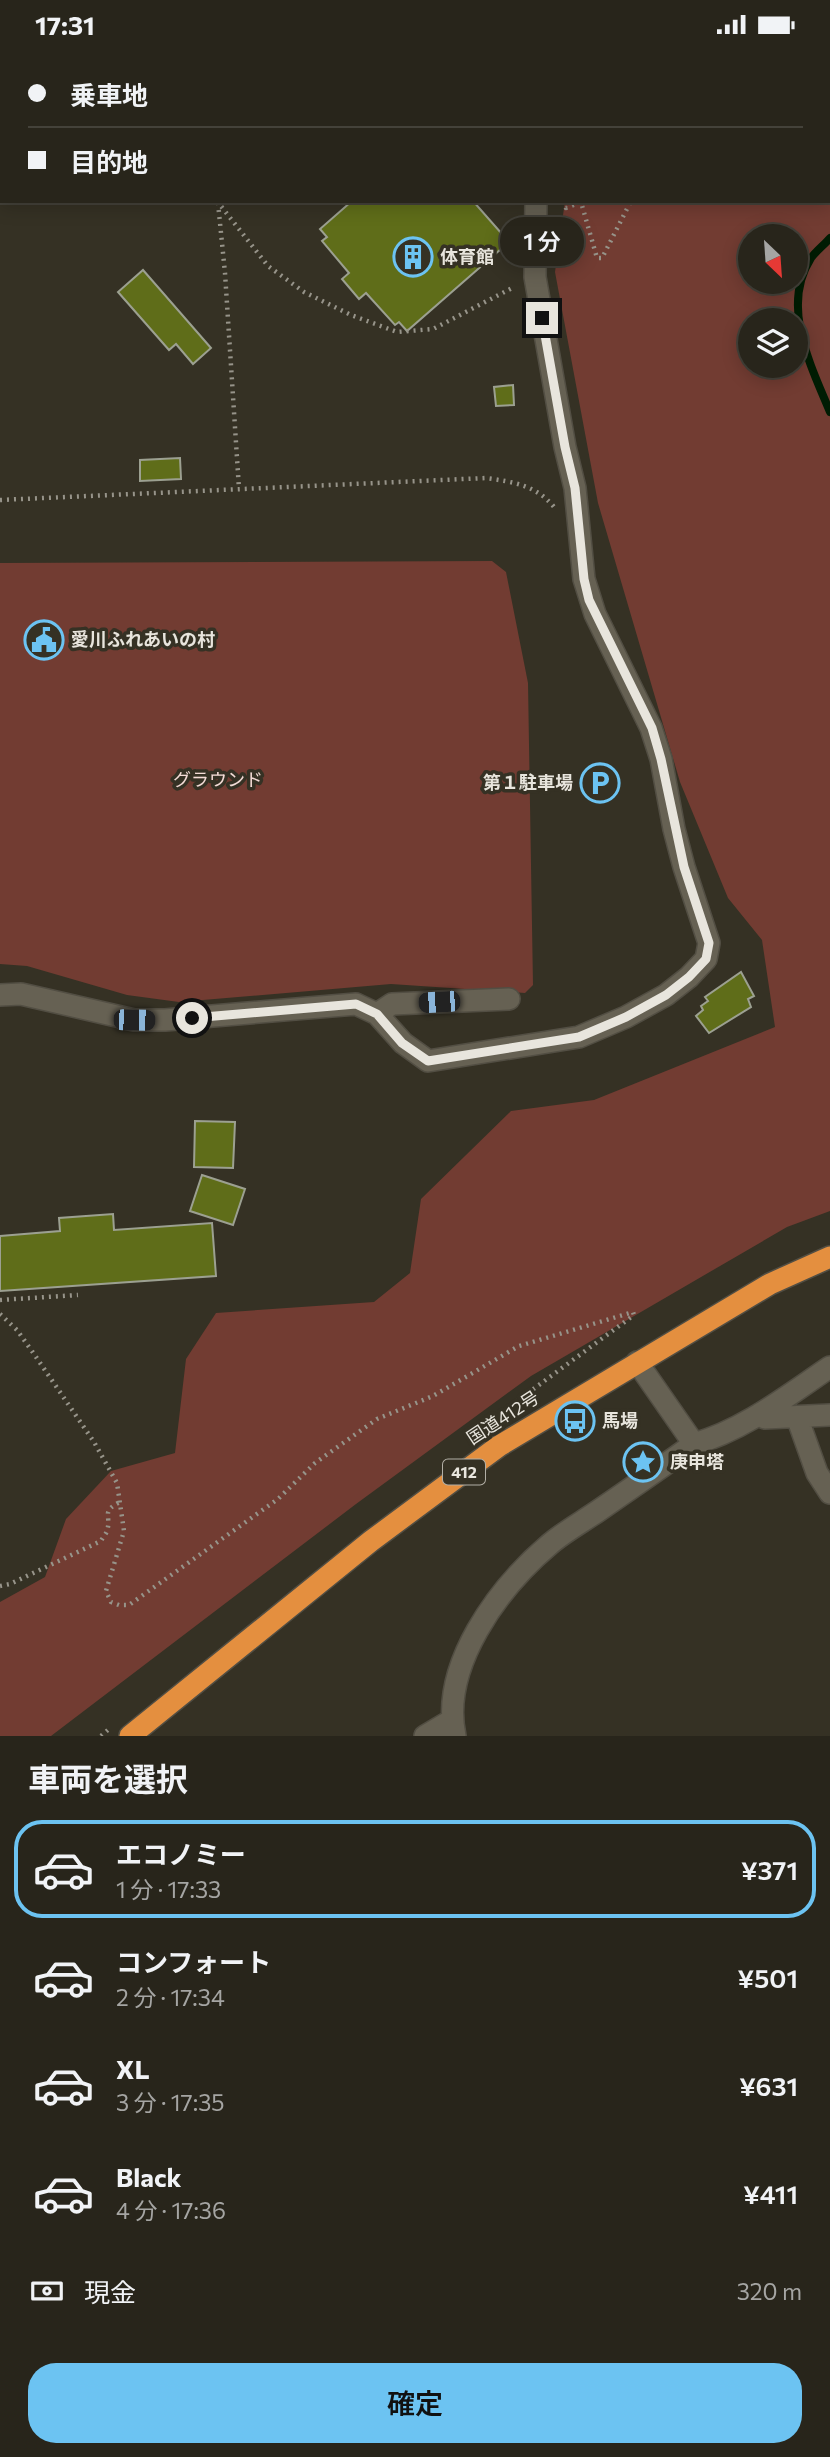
<!DOCTYPE html>
<html lang="ja">
<meta charset="utf-8">
<style>
:root{--surface:#28251b;--page:#343128;--text:#f1f3f6;--muted:#a5a5a3;--line:#44423a;--accent:#6cc3f2}
body{margin:0;font-family:Commissioner,"Noto Sans JP",sans-serif;background:var(--page);color:var(--text);height:100vh;display:flex;flex-direction:column;font-size:26px;white-space:nowrap}
*{box-sizing:border-box;margin:0}
p{font-size:23px;color:var(--muted)}
.icon{flex:none;width:38px;height:38px;fill:none;stroke:currentColor;stroke-width:2;stroke-linecap:round;stroke-linejoin:round}
.map{position:relative;height:1687px;overflow:hidden}
.panel{display:flex;flex-direction:column;background:var(--surface);flex:1}
.panel>*{flex:none}
.top-card{position:absolute;left:0px;top:0px;width:831px;height:154px;box-shadow:0 4px 18px #0003,0 0 0 2px var(--line);display:grid;align-content:center;height:154px;padding:0 28px;background:var(--surface)}
.needle{width:46px;rotate:155deg}
.fabs{position:absolute;left:738px;top:175px;display:grid;gap:14px}
.fabs a{display:grid;place-items:center;width:70px;height:70px;border-radius:50%;background:var(--surface);box-shadow:0 4px 18px #0003,0 0 0 2px var(--line);font-size:35px}
.end{position:absolute;width:32px;height:32px;margin:-16px;border:9px solid #e8e5dd;background:#111;box-shadow:0 0 0 4px #111}
.from{border-radius:50%}
.bubble{position:absolute;height:49px;border-radius:24px;background:var(--surface);box-shadow:0 4px 18px #0003,0 0 0 2px var(--line);font-size:23px;font-weight:600;line-height:49px;text-align:center}
.car{position:absolute;width:21px;height:42px;margin:-21px -10px;border-radius:9px;box-shadow:0 0 5px 2px #0007;background:linear-gradient(#222 24%,#8ab4d8 0 40%,#222 0 76%,#8ab4d8 0 86%,#222 0)}
.top-card b{display:flex;align-items:center;gap:24px;height:66px;font-size:26px}
.top-card b+b{border-top:2px solid var(--line)}
.top-card i{width:18px;height:18px;background:var(--text)}
ul{padding:0;list-style:none}
li{display:flex;align-items:center;gap:21px;height:98px;margin:0 14px 10px;padding:0 14px;border:4px solid transparent;border-radius:28px}
li div{flex:1}
li b{display:block;font-size:26px}
li em{font-style:normal;font-weight:600}
li.active{border-color:var(--accent)}
li>.icon{width:63px;height:63px;stroke-width:1.5}
h2{padding:0 28px;font-size:32px;line-height:84px}
.pay{display:flex;align-items:center;gap:18px;height:77px;padding:0 28px;font-size:26px}
.pay p{margin-inline-start:auto}
.primary-button{display:flex;gap:14px;margin-top:auto;padding:14px 28px}
.primary-button a{flex:1;height:80px;border-radius:28px;background:var(--accent);color:#111;font-size:28px;font-weight:600;line-height:80px;text-align:center}
.status{display:flex;justify-content:space-between;align-items:center;height:49px;padding:0 35px;background:var(--surface);direction:ltr}
.status svg{height:19px;fill:currentColor}
.map>svg:first-child{display:block}
.green{fill:#723c32;fill-rule:evenodd}
.lines{fill:none;stroke-linecap:round;stroke-linejoin:round}
.stream{stroke:#001c03;stroke-width:8}
.building{fill:#5f6d19;stroke:#9ca091;stroke-width:2}
.minor-casing{stroke:#524e43;stroke-width:24}
.highway-casing{stroke:#524e43;stroke-width:24}
.path{stroke:#97948a;stroke-width:4.5;stroke-dasharray:2 5;stroke-linecap:butt}
.minor{stroke:#666153;stroke-width:21}
.highway{stroke:#e48f3f;stroke-width:21}
.route{stroke:#e8e5dd;stroke-width:9}
.labels{text-anchor:middle;stroke-width:7;stroke-linejoin:round;paint-order:stroke}
.shield{fill:#353124;stroke:#b2afa6;stroke-width:2}
.shield-label{font-size:16px;font-weight:bold;fill:#e8e5dd}
.poi-label{font-size:18px;font-weight:bold;fill:#e8e5dd;stroke:#353124;text-anchor:start}
.park-label{font-size:18px;fill:#f3dbd6;stroke:#353124}
.street-label{font-size:18px;fill:#e8e5dd;stroke:#353124}
</style>
<div class="status"><b>17:31</b><svg viewBox="0 0 49 12"><path d="M0 12V9h3v3zM5 12V6h3v6zM10 12V3h3v9zM15 12V0h3v12zM26 1h20v11H26zM47 4h2v5h-2z"/></svg></div>
<div class="map">
<svg width="830" height="1687" viewBox="0 0 830 1687">
<rect width="100%" height="100%" fill="#353124"/>
<path class="green" d="M442 0H830V1162L787 1178 531 1327 356 1455 51 1687H0V1553L45 1528 66 1470 111 1422 175 1404 186 1310 216 1264 374 1253 410 1224 421 1150 511 1062 594 1051 775 978 762 891 728 849 680 733 598 454 555 223 565 152H830V2H442ZM751 187H796V233H751ZM751 271H796V317H751Z
M492 512 506 523 528 634 533 936 525 944 391 935 179 953 127 946 27 917 0 915V514Z"/>
<g class="lines">
<path class="stream" d="M830 189C824 196 816 202 811 209 780 257 811 317 830 363"/>
</g>
<path class="building" d="M143 0H267L265 2H141Z
M284 0H336L337 2H282Z
M352 152H473L509 193 407 282 399 273 395 276 366 244 359 250 342 230 349 224 322 192 327 188 320 180Z
M143 221 211 299 193 315 176 295 169 301 118 243Z
M513 336 514 356 496 357 494 338Z
M180 409 181 430 140 432V411Z
M741 923 754 947 748 950 751 958 709 984 696 967 703 961 701 957 708 952 705 948Z
M195 1072 235 1073 233 1119 194 1118Z
M202 1126 245 1140 233 1176 190 1162Z
M113 1165 114 1181 212 1174 216 1227 0 1242V1187L60 1182 59 1169Z"/>
<g class="lines">
<g class="minor-casing">
<path id="minor" d="M370 0 371 2
M570 0V2
M0 39 2 40
M0 946 21 945 134 971H165L356 955 377 965 403 994 428 1012 579 988 626 968 666 946 689 928 706 910 709 894 684 818 674 780 661 710 651 679 595 565 584 530 575 439 565 398 535 228 536 152
M377 965 392 955 509 950
M637 1313 694 1395
M761 1364 765 1369 830 1366
M797 1368 817 1424 830 1444
M425 1687 452 1671
M455 1687C440 1617 498 1539 550 1495 564 1483 582 1473 598 1462 630 1440 662 1418 694 1395 744 1381 787 1347 830 1318"/>
</g>
<g class="highway-casing">
<path id="highway" d="M130 1687 371 1492 499 1397 770 1235 830 1208"/>
</g>
<path class="path" d="M0 86 2 84
M217 152 268 217 304 243 351 266 397 283 433 280 514 238
M563 152 566 159 581 153 597 209H602L631 152
M218 154 225 224 239 440
M0 451 486 429C513 433 536 436 554 458
M0 1251 78 1246
M0 1265 17 1281 34 1305 94 1393 117 1434 124 1482 106 1542 111 1553 119 1556H129L278 1450 315 1414 377 1370 433 1347 519 1297 633 1263 634 1266 509 1358 511 1365
M0 1537 10 1535 101 1492C103 1488 106 1485 107 1482 112 1466 100 1463 120 1453
M101 1687 109 1680"/>
<use href="#minor" class="minor"/>
<use href="#highway" class="highway"/>
</g>
<g class="lines">
<path class="route" d="M192 969 356 955 377 965 402 994 428 1012 579 988 626 968 666 946 689 928 706 910 709 894 684 818 661 710 652 679 589 551 584 530 575 439 565 398 542 269"/>
</g>
<defs>
<g id="building-ring" transform="scale(2.0125)"><circle r="9.5" fill="#353124" stroke="#6cc3f2" stroke-width="1.5"/><path d="M-4-6H4V6H1V3H-1V6H-4ZM-2.5-4.3h1.7v1.8h-1.7ZM.8-4.3h1.7v1.8H.8ZM-2.5-1h1.7V.8h-1.7ZM.8-1h1.7V.8H.8Z" fill="#6cc3f2"/></g>
<g id="civic-ring" transform="scale(2.0125)"><circle r="9.5" fill="#353124" stroke="#6cc3f2" stroke-width="1.5"/><path d="M-.6-6.5H3V-4.5H.6V-3L4-1V1h2V6H-6V1h2V-1L-.6-3ZM-1.2 2.5V6h2.4V2.5Z" fill="#6cc3f2"/></g>
<g id="parking-ring" transform="scale(2.0125)"><circle r="9.5" fill="#353124" stroke="#6cc3f2" stroke-width="1.5"/><path d="M-3.5-5.5H1a3.5 3.5 0 0 1 0 7H-1V5.5H-3.5ZM-1-3.4V-.6H.8a1.4 1.4 0 0 0 0-2.8Z" fill="#6cc3f2"/></g>
<g id="bus-ring" transform="scale(2.0125)"><circle r="9.5" fill="#353124" stroke="#6cc3f2" stroke-width="1.5"/><path d="M-5-6H5V4H4V6H2V4H-2V6H-4V4H-5ZM-3.5-4V0h7V-4ZM-3.5 1.2v1.5H-2V1.2ZM2 1.2v1.5H3.5V1.2Z" fill="#6cc3f2"/></g>
<g id="sight-ring" transform="scale(2.0125)"><circle r="9.5" fill="#353124" stroke="#6cc3f2" stroke-width="1.5"/><path d="M0-6L1.8-2.2L6-1.7L2.9 1.2L3.7 5.4L0 3.3L-3.7 5.4L-2.9 1.2L-6-1.7L-1.8-2.2Z" fill="#6cc3f2"/></g>
</defs>
<g fill-rule="evenodd">
<use href="#building-ring" x="413" y="208"/>
<use href="#civic-ring" x="44" y="591"/>
<use href="#parking-ring" x="600" y="734"/>
<use href="#bus-ring" x="575" y="1372"/>
<use href="#sight-ring" x="643" y="1413"/>
</g>
<g class="labels">
<rect class="shield" x="443" y="1410.5" width="42" height="25" rx="5"/>
<g class="shield-label">
<text x="464" y="1429">412</text>
</g>
<g class="poi-label">
<text x="440" y="214">体育館</text>
<text x="71" y="597">愛川ふれあいの村</text>
<text x="573" y="740" text-anchor="end">第１駐車場</text>
<text x="602" y="1378">馬場</text>
<text x="670" y="1419">庚申塔</text>
</g>
<g class="park-label">
<text x="218" y="737">グラウンド</text>
</g>
<g class="street-label">
<text transform="translate(503 1369) rotate(-33)" y="6">国道412号</text>
</g>
</g>
</svg>
<div class="fabs">
<a><svg class="needle" viewBox="-14 -14 28 28"><path d="M0-13l5 13h-10z" fill="#e53935"/><path d="M0 13l5-13h-10z" fill="#a5a5a3"/></svg></a>
<a><svg class="icon" aria-label="layers" viewBox="0 0 24 24"><path d="M12 4l9 5-9 5-9-5zM3 14l9 5 9-5"/></svg></a>
</div>
<i class="end from" style="left:192px;top:969px"></i>
<i class="end" style="left:542px;top:269px"></i>
<div class="bubble" style="left:500px;top:168px;width:84px">1 分</div>
<i class="car" style="left:439px;top:953px;rotate:267deg"></i>
<i class="car" style="left:134px;top:971px;rotate:91deg"></i>
<div class="top-card">
<b><i class="from"></i>乗車地</b>
<b><i></i>目的地</b>
</div>
</div>
<section class="panel">
<h2>車両を選択</h2>
<ul>
<li class="active"><svg class="icon" aria-label="car" viewBox="0 0 24 24"><path d="M5 17H2v-5l4-1 3-4h7l3 4 3 1v5h-3M9 17h6M6 11h13"/><circle cx="7" cy="17" r="2"/><circle cx="17" cy="17" r="2"/></svg><div><b>エコノミー</b><p>1 分 · 17:33</p></div><em>¥371</em></li>
<li><svg class="icon" aria-label="car" viewBox="0 0 24 24"><path d="M5 17H2v-5l4-1 3-4h7l3 4 3 1v5h-3M9 17h6M6 11h13"/><circle cx="7" cy="17" r="2"/><circle cx="17" cy="17" r="2"/></svg><div><b>コンフォート</b><p>2 分 · 17:34</p></div><em>¥501</em></li>
<li><svg class="icon" aria-label="car" viewBox="0 0 24 24"><path d="M5 17H2v-5l4-1 3-4h7l3 4 3 1v5h-3M9 17h6M6 11h13"/><circle cx="7" cy="17" r="2"/><circle cx="17" cy="17" r="2"/></svg><div><b>XL</b><p>3 分 · 17:35</p></div><em>¥631</em></li>
<li><svg class="icon" aria-label="car" viewBox="0 0 24 24"><path d="M5 17H2v-5l4-1 3-4h7l3 4 3 1v5h-3M9 17h6M6 11h13"/><circle cx="7" cy="17" r="2"/><circle cx="17" cy="17" r="2"/></svg><div><b>Black</b><p>4 分 · 17:36</p></div><em>¥411</em></li>
</ul>
<div class="pay"><svg class="icon" aria-label="cash" viewBox="0 0 24 24"><path d="M3 7h18v10H3z"/><circle cx="12" cy="12" r="2"/></svg>現金<p>320 m</p></div>
<div class="primary-button"><a>確定</a></div>
</section>
